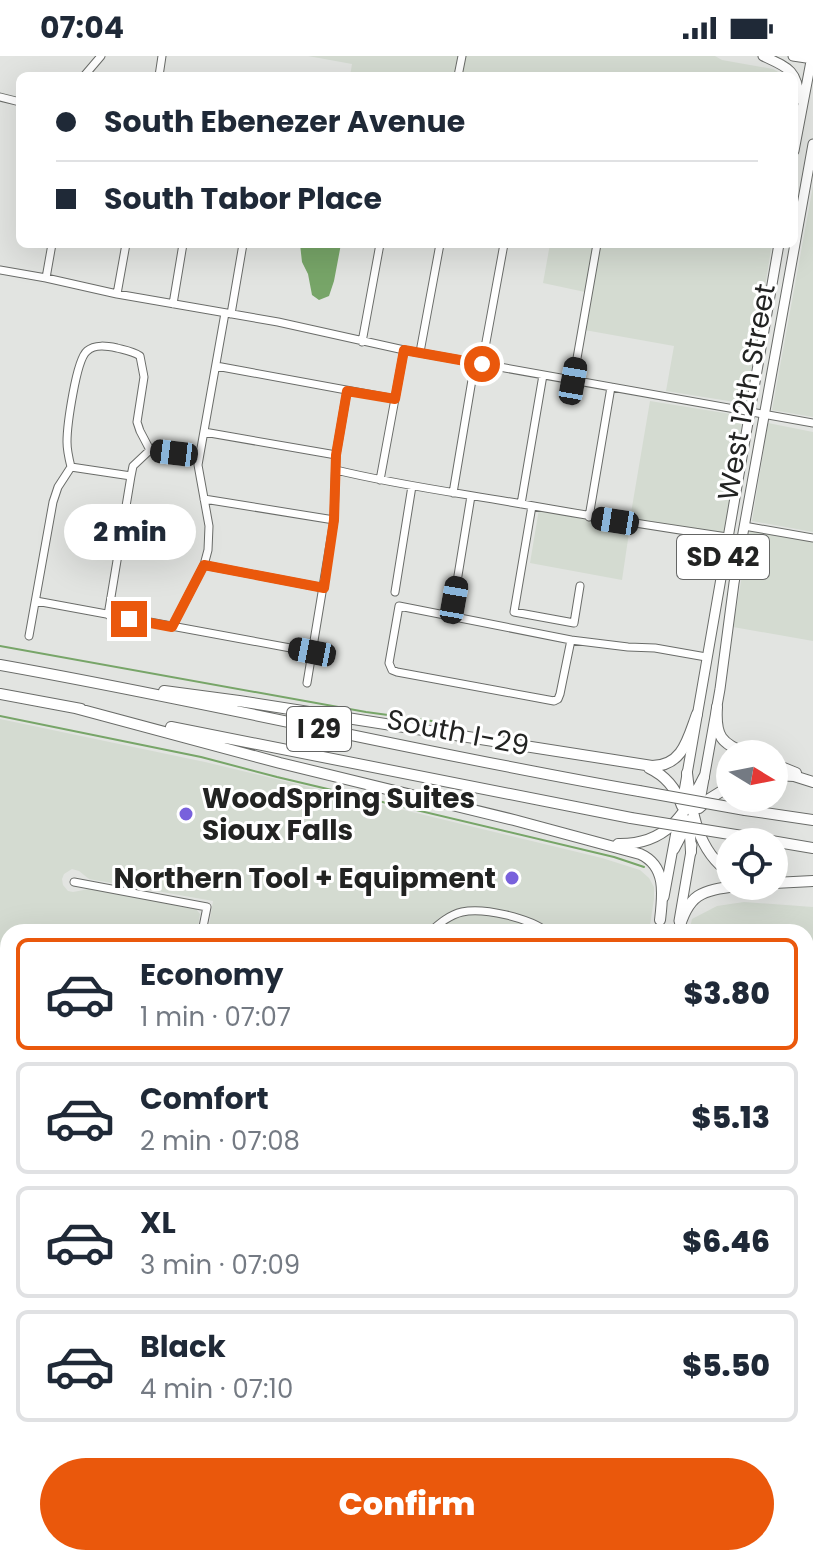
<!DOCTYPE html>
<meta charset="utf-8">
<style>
:root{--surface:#fff;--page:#f6f6f7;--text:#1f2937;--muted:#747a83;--line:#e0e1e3;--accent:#ea580c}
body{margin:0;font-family:Poppins,sans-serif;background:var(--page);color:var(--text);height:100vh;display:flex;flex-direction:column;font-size:30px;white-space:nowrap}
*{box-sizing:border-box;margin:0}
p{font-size:26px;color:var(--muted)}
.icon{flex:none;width:44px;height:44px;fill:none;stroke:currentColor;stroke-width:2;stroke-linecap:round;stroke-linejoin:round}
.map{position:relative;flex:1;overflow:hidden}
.sheet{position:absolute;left:0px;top:868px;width:814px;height:642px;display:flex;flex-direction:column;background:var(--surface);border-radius:24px 24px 0 0;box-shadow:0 8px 32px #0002}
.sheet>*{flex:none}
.guide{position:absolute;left:16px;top:16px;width:782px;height:176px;border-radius:12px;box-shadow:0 8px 32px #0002;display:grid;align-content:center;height:176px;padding:0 40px;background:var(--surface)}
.needle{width:52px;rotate:100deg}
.controls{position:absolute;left:716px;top:684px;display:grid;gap:16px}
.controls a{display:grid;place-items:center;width:72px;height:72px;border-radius:50%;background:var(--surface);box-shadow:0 8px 32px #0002;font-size:40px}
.end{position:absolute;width:36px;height:36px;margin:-18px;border:10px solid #ea580c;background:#fff;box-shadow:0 0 0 4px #fff}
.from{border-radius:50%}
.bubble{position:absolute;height:56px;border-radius:28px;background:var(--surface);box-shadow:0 8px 32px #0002;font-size:26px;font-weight:800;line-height:56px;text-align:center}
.car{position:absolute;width:24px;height:48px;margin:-24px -12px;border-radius:10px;box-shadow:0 0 6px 2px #0007;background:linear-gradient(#222 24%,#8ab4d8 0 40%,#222 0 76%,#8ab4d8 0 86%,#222 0)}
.guide b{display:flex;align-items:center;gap:28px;height:76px;font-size:30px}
.guide b+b{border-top:2px solid var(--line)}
.guide i{width:20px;height:20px;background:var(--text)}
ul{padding:14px 0 0;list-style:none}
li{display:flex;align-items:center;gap:24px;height:112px;margin:0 16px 12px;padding:0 24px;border:4px solid var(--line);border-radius:12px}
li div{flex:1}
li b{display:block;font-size:30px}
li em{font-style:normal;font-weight:800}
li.active{border-color:var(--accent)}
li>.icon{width:72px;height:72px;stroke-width:1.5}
.primary-button{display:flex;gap:16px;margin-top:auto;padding:16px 40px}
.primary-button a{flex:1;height:92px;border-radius:48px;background:var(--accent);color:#fff;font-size:32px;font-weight:800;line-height:92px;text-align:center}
.status{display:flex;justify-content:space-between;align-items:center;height:56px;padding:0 40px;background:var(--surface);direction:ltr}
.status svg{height:22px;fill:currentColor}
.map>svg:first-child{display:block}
.built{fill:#d4dbd1}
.green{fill:#9dc78f}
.water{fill:#77a568}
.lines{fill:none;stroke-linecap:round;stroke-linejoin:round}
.stream{stroke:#77a568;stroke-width:2}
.river{stroke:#77a568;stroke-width:11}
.minor-casing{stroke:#6a6c69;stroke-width:9}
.major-casing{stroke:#6a6c69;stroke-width:11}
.highway-casing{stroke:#6a6c69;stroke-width:12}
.minor{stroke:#fff;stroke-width:7}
.major{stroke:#fff;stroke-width:9}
.highway{stroke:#fff;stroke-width:10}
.highway-bridge-casing{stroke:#6a6c69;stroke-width:12;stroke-linecap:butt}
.highway-bridge{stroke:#fff;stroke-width:10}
.route{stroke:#ea580c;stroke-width:10}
.poi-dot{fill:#7861dc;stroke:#fff;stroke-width:3}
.labels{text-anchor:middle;stroke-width:6;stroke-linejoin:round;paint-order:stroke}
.shield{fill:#fff;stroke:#646564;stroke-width:2}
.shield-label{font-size:26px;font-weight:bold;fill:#222322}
.street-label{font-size:28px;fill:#222322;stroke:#fff}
.poi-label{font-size:28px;font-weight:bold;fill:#222322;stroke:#fff;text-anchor:start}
</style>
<div class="status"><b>07:04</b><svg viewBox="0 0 49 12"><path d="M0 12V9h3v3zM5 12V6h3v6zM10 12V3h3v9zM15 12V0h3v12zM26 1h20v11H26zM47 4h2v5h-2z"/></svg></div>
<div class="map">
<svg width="813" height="1509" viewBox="0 0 813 1509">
<rect width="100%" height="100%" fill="#e2e4e1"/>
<path class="built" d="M308 0H715L722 4 773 13 786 20H350L352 8Z
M813 130V361L772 354Z
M550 188H772L748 334 745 341 739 346H735L666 335 674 290 579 273 585 236 543 227Z
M650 345 743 360 724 479 631 463 622 524 530 507 540 447 630 463Z
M768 367 813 376V476L752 465Z
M750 474 813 485V585L733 571Z
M0 663 205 706 602 802 640 814 649 822 654 831V843L649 876H208L213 845 89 823 79 815 72 813 64 818 62 823 63 829 68 835 73 836 89 833 196 853 200 858 197 876H8V949L0 948Z
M744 846 813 851V967L806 966V876H689L692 863 717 850Z
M806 980 813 981V1199L806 1197Z"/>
<path class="green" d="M0 1383 8 1390V1502H143L139 1508 0 1509Z
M343 1502H546L545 1509H327Z
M573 1502H713L721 1509H571Z"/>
<path class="water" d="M300 188H341L334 225 329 240 319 244 312 239 308 218 302 206Z"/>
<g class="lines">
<path class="stream" d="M0 590 366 656 432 665
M0 660 201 701 277 721 614 801 644 811
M806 1497 813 1503"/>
<path class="river" d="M730 1502 738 1509
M221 1509 237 1502"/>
<g class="minor-casing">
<path id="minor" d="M84 20 101 0
M159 20 162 0
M458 20 462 0
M0 41 20 46
M0 214 46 222 117 238 278 266 404 294 813 367
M46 222 52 188
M117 238 126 188
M173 248 183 188
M231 258 243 188
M362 286 380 188
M420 296 440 188
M482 308 504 188
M216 310 395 343
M573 325 597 188
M204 376 336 399
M71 411 131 420 133 410 150 394 199 400
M336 414C397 429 459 437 522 448 590 460 658 471 727 481
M380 424 404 294
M453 437 475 306
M204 443 334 464
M521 448 543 319
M532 450 514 556 574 567 580 530
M589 461 611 331
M744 470 813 482
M204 509 324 532
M395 536 412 430
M454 544 471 440
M36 545 312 596
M108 559 131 420
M172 571 204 509 208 494 209 470 198 409 225 257
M29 580 53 446 58 431 71 411C69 403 67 395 67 386 67 370 76 304 87 295 95 288 107 290 117 292 125 294 133 295 140 300L144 321 137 366 140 375 150 394
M571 584 560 638 558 643 554 645 397 616 392 614 389 607 399 550 571 584 628 591 655 592 706 601
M307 627 334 464 336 399 347 335
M74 826 207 851 202 876
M430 876C439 868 449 859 462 856 483 851 530 862 547 876
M806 974 813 975
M0 1030 8 1032
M0 1186 8 1187
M806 1206 813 1207
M0 1285 8 1292"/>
</g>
<g class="major-casing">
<path id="major" d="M763 0C787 11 798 14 799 43
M793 0 813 3
M794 95 812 0
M682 747 779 188
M699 751 720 633 734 527 813 88
M664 841 678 765
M679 865 692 789
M550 1509 551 1502
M565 1509 567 1502"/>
</g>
<g class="highway-casing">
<path id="highway" d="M0 609C214 647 425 698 639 735
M164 635 239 645 652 710C683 710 688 682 697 658
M0 638 81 653
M717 651C715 680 721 688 748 698
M75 652 280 707 514 764 640 798C667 810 663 839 660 864
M171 671 631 762
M774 708 796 717
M649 712C666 720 676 732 682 750
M687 717C691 754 697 795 730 817
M774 719 794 720 813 726
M699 752 709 743 730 730
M745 754 813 764
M686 765 690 779 691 796
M736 779 813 792
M618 788C666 789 685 759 704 721
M674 793 689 764
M774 827 813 825
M678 876C688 838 701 834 738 830"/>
</g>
<use href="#minor" class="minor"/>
<use href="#major" class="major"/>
<use href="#highway" class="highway"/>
<g class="highway-bridge-casing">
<path id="highway-bridge" d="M639 735 745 754
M631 762 736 779"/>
</g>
<use href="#highway-bridge" class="highway-bridge"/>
</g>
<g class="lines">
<path class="route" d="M129 563 172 571 204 509 324 532 334 464 336 399 347 335 395 343 404 294 482 308"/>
</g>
<g class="poi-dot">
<circle cx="186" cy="758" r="8"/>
<circle cx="512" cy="822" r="8"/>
</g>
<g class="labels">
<g class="shield">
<rect x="677" y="479" width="92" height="44" rx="6"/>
<rect x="287" y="651" width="64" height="44" rx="6"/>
</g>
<g class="shield-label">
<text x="723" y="510">SD 42</text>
<text x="319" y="682">I 29</text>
</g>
<g class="street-label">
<text transform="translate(746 336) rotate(-80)" y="10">West 12th Street</text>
<text transform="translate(458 676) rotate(11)" y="10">South I-29</text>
</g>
<g class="poi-label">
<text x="202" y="752">WoodSpring Suites<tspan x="202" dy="32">Sioux Falls</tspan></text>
<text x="496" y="832" text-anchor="end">Northern Tool + Equipment</text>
</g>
</g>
</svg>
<div class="controls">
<a><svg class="needle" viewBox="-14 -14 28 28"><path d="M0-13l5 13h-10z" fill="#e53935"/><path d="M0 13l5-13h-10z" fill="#747a83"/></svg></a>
<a><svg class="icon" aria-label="locate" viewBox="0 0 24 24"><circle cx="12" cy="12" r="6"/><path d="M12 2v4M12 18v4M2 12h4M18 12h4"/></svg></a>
</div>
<i class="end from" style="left:482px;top:308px"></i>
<i class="end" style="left:129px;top:563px"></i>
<div class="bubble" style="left:64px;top:448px;width:132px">2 min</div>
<i class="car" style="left:573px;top:325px;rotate:10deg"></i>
<i class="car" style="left:174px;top:397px;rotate:277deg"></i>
<i class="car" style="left:615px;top:465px;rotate:279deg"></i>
<i class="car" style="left:454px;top:544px;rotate:10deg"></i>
<i class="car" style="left:312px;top:596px;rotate:281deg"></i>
<div class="guide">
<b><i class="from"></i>South Ebenezer Avenue</b>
<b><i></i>South Tabor Place</b>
</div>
<section class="sheet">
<ul>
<li class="active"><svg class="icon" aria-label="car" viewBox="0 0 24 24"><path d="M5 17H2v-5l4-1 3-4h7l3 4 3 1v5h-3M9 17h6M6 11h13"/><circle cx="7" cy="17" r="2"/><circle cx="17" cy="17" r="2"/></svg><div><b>Economy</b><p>1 min · 07:07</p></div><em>$3.80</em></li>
<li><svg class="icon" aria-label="car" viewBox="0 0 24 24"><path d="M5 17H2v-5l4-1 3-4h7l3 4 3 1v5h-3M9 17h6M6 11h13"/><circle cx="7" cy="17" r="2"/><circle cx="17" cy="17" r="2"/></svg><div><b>Comfort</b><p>2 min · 07:08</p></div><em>$5.13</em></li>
<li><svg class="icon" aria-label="car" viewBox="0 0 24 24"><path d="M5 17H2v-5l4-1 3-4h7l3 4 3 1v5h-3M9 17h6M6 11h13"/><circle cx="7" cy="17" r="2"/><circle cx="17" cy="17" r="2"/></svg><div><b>XL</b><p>3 min · 07:09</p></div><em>$6.46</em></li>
<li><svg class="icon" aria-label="car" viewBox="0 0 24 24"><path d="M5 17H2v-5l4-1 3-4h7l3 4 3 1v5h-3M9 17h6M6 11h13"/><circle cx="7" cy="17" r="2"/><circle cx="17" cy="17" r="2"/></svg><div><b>Black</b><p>4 min · 07:10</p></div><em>$5.50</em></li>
</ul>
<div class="primary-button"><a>Confirm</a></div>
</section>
</div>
